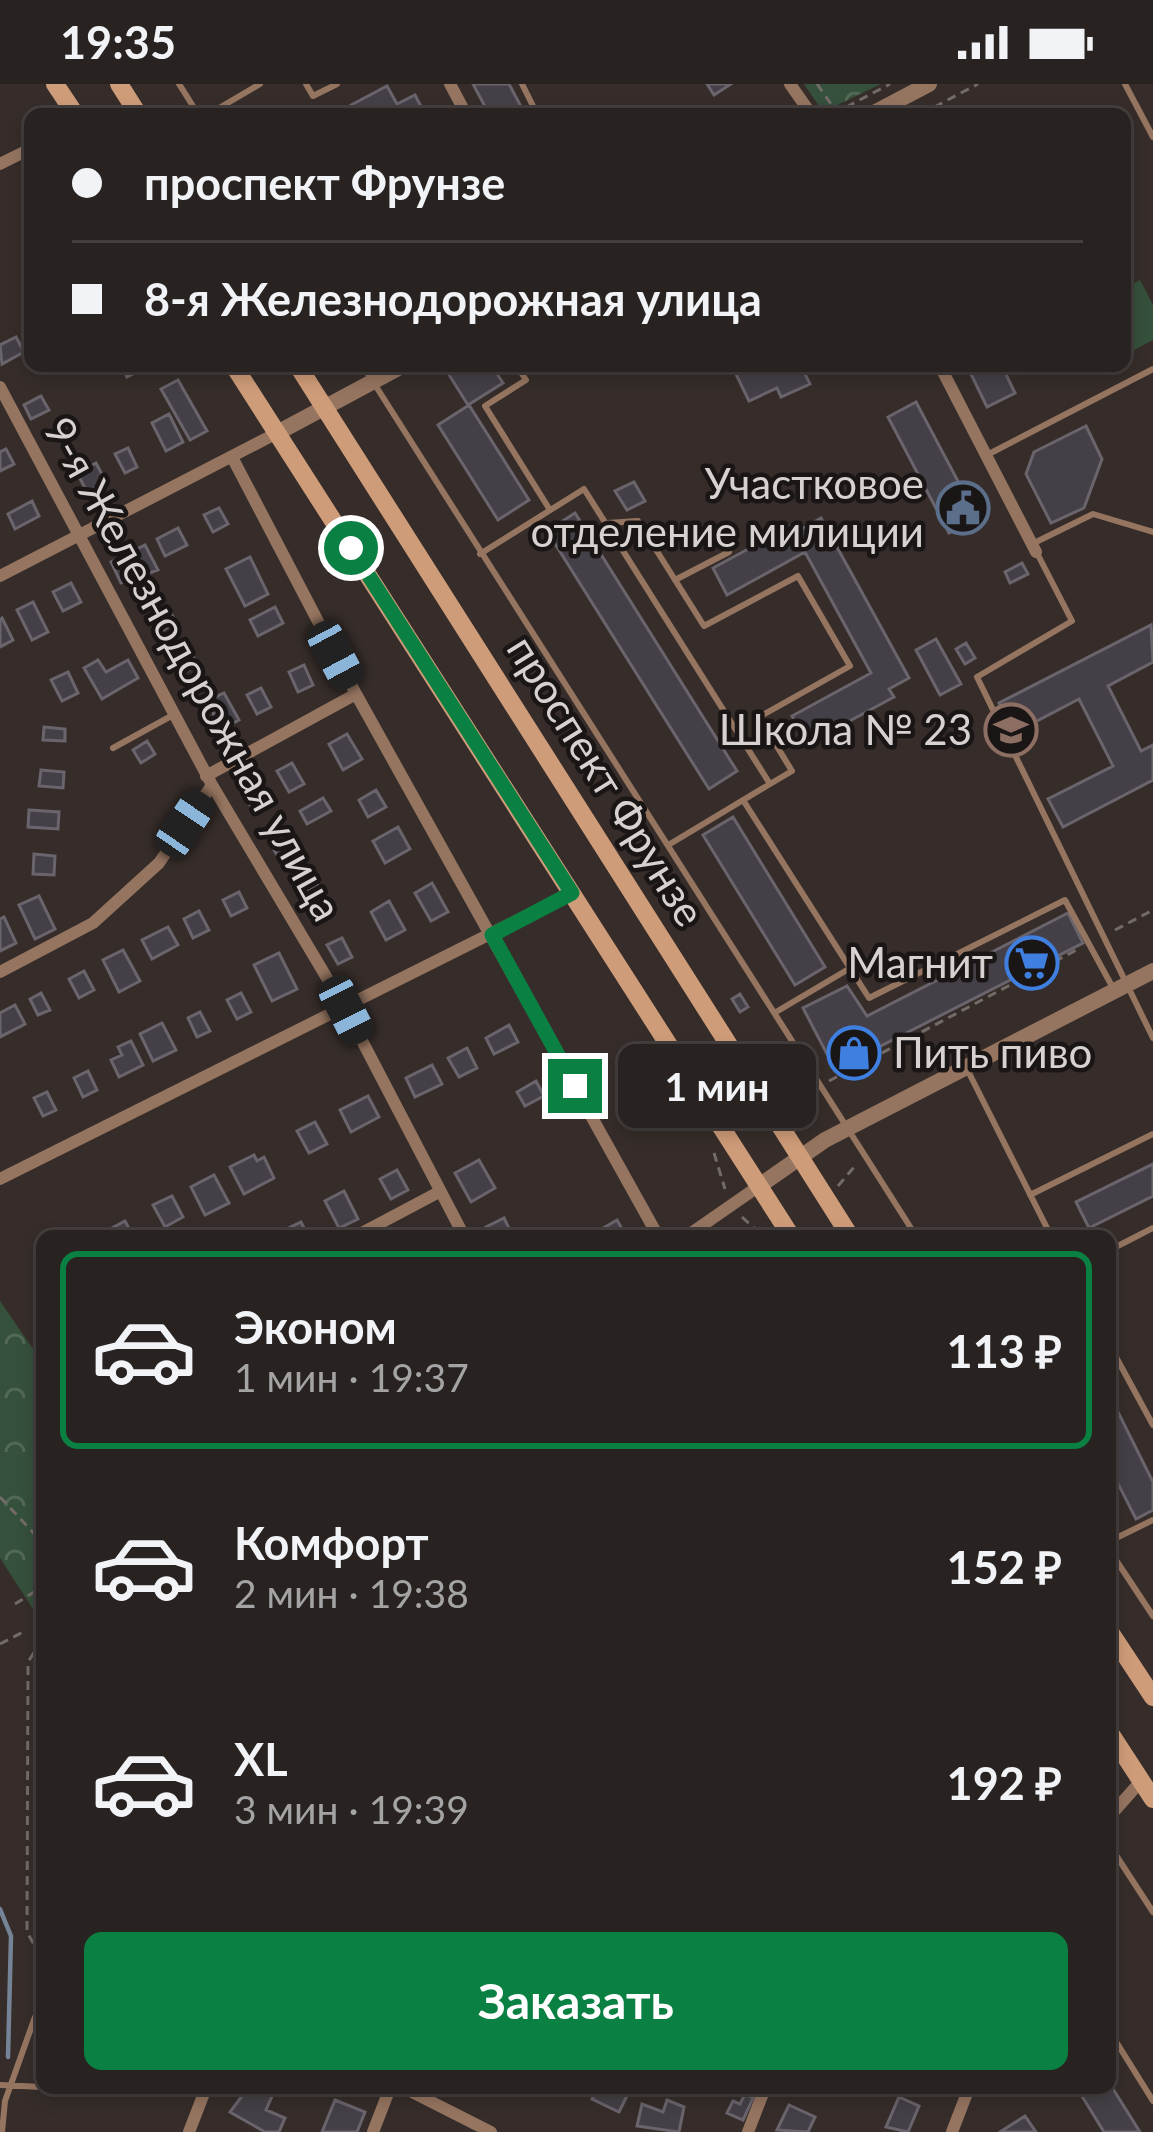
<!DOCTYPE html>
<html lang="ru">
<meta charset="utf-8">
<style>
:root{--surface:#282220;--page:#302a29;--text:#f1f3f6;--muted:#a5a4a5;--line:#443f3e;--accent:#0b8043}
body{margin:0;font-family:Lato,sans-serif;background:var(--page);color:var(--text);height:100vh;display:flex;flex-direction:column;font-size:45px;white-space:nowrap}
*{box-sizing:border-box;margin:0}
p{font-size:39px;color:var(--muted)}
.icon{flex:none;width:66px;height:66px;fill:none;stroke:currentColor;stroke-width:2;stroke-linecap:round;stroke-linejoin:round}
.map{position:relative;flex:1;overflow:hidden}
.side{position:absolute;left:36px;top:1146px;width:1080px;height:864px;display:flex;flex-direction:column;background:var(--surface);border-radius:18px;box-shadow:0 6px 18px #0003,0 0 0 3px var(--line)}
.side>*{flex:none}
.banner{position:absolute;left:24px;top:24px;width:1107px;height:264px;border-radius:18px;box-shadow:0 6px 18px #0003,0 0 0 3px var(--line);display:grid;align-content:center;height:264px;padding:0 48px;background:var(--surface)}
.end{position:absolute;width:54px;height:54px;margin:-27px;border:15px solid #0b8043;background:#fff;box-shadow:0 0 0 6px #fff}
.from{border-radius:50%}
.bubble{position:absolute;height:84px;border-radius:18px;background:var(--surface);box-shadow:0 6px 18px #0003,0 0 0 3px var(--line);font-size:39px;font-weight:700;line-height:84px;text-align:center}
.car{position:absolute;width:36px;height:72px;margin:-36px -18px;border-radius:15px;box-shadow:0 0 9px 3px #0007;background:linear-gradient(#222 24%,#8ab4d8 0 40%,#222 0 76%,#8ab4d8 0 86%,#222 0)}
.banner b{display:flex;align-items:center;gap:42px;height:114px;font-size:45px}
.banner b+b{border-top:3px solid var(--line)}
.banner i{width:30px;height:30px;background:var(--text)}
ul{padding:21px 0 0;list-style:none}
li{display:flex;align-items:center;gap:36px;height:198px;margin:0 24px 18px;padding:0 24px;border:6px solid transparent;border-radius:18px}
li div{flex:1}
li b{display:block;font-size:45px}
li em{font-style:normal;font-weight:700}
li.selected{border-color:var(--accent)}
li>.icon{width:108px;height:108px;stroke-width:1.5}
.primary-button{display:flex;gap:24px;margin-top:auto;padding:24px 48px}
.primary-button a{flex:1;height:138px;border-radius:18px;background:var(--accent);color:#fff;font-size:48px;font-weight:700;line-height:138px;text-align:center}
.status{display:flex;justify-content:space-between;align-items:center;height:84px;padding:0 60px;background:var(--surface);direction:ltr}
.status svg{height:33px;fill:currentColor}
.map>svg:first-child{display:block}
.forest{fill:url(#forest-crowns)}
.pitch{fill:#35503b}
.lines{fill:none;stroke-linecap:round;stroke-linejoin:round}
.stream{stroke:#758396;stroke-width:4.5}
.building{fill:#454047;stroke:#6a646c;stroke-width:3}
.path{stroke:#726b68;stroke-width:3;stroke-dasharray:9 6;stroke-linecap:butt}
.service{stroke:#957560;stroke-width:6}
.minor{stroke:#957560;stroke-width:12}
.tertiary{stroke:#957560;stroke-width:16}
.secondary{stroke:#cf9c79;stroke-width:18}
.route{stroke:#0b8043;stroke-width:15}
.labels{text-anchor:middle;stroke-width:9;stroke-linejoin:round;paint-order:stroke}
.poi-label{font-size:42px;fill:#d7d1cf;stroke:#1a1615;text-anchor:end}
.street-label{font-size:42px;fill:#d7d1cf;stroke:#1a1615}
</style>
<div class="status"><b>19:35</b><svg viewBox="0 0 49 12"><path d="M0 12V9h3v3zM5 12V6h3v6zM10 12V3h3v9zM15 12V0h3v12zM26 1h20v11H26zM47 4h2v5h-2z"/></svg></div>
<div class="map">
<svg width="1153" height="2048" viewBox="0 0 1153 2048">
<defs>
<pattern id="forest-crowns" width="20" height="18" patternUnits="userSpaceOnUse" patternTransform="scale(3)"><rect width="20" height="18" fill="#35503b"/><path d="M2 6a3 3 0 1 1 6 0M12 15a3 3 0 1 1 6 0" fill="none" stroke="#526856"/></pattern>
</defs>
<rect width="100%" height="100%" fill="#362d2a"/>
<path class="forest" d="M804 0H881L823 28Z
M0 1217 42 1278V1539L0 1474Z"/>
<path class="pitch" d="M1140 196 1153 221V256L1125 271V204Z"/>
<g class="lines">
<path class="stream" d="M0 1825 11 1852 8 1973"/>
</g>
<path class="building" d="M473 0H509L525 30H489Z
M707 0H731L714 11Z
M387 2 397 20 415 11 425 30H356L351 21Z
M16 253 24 268 2 280 0 261Z
M122 282H148L127 293Z
M452 282H492L503 299 468 321 446 286Z
M732 282H818L804 288 810 300 781 313 777 304 749 317Z
M967 282H1002L1015 309 987 323Z
M178 296 207 347 190 356 161 305Z
M41 312 49 326 31 335 24 321Z
M916 318 978 435 949 449 888 333Z
M469 321 529 416 498 436 438 341Z
M169 330 183 358 166 367 152 339Z
M1086 342 1102 375 1084 424 1051 439 1026 390 1034 368Z
M128 364 137 383 125 389 115 370Z
M6 365 14 380 0 387V368Z
M96 379 106 398 87 408 77 389Z
M634 398 645 417 627 426 615 407Z
M32 417 39 432 15 445 8 430Z
M219 424 228 440 213 448 204 431Z
M575 429 737 687 709 705 547 447Z
M821 434 909 594 889 605 894 613 807 660 792 632 871 589 805 468 727 511 713 484 796 439 800 446Z
M178 444 187 461 165 472 157 455Z
M145 461 158 486 121 499 111 478Z
M250 473 268 510 245 522 226 485Z
M1022 479 1028 490 1010 499 1005 488Z
M71 499 81 518 63 527 53 508Z
M33 518 48 548 32 556 17 526Z
M275 523 283 539 258 552 250 536Z
M169 526 176 538 157 550 149 537Z
M2 534 13 556 0 563V536Z
M1151 541 1153 578 1108 602 1141 667 1153 661V696L1063 743 1048 715 1113 682 1079 615 1014 649 999 619Z
M936 555 961 600 940 611 916 566Z
M966 559 975 574 965 580 956 565Z
M190 567 198 581 179 591 171 578Z
M98 576 106 588 128 576 138 594 102 615 84 584Z
M304 581 313 601 298 608 289 588Z
M68 588 78 609 62 617 51 596Z
M261 604 271 623 257 630 247 611Z
M224 609 239 636 219 647 209 616Z
M44 643 65 645V657L43 656Z
M347 650 362 675 343 686 329 660Z
M147 657 155 670 141 679 133 666Z
M292 679 304 700 289 708 277 687Z
M41 686 64 688 63 704 39 702Z
M258 697 271 721 254 729 242 705Z
M376 706 386 723 368 733 359 716Z
M323 714 331 727 307 740 300 727Z
M29 726 59 728 58 745 28 743Z
M733 733 825 883 795 901 703 751Z
M398 743 410 765 385 779 373 757Z
M291 756 297 766 280 776 274 766Z
M34 770 55 772 54 791 33 790Z
M311 790 318 802 300 812 294 800Z
M432 799 448 828 431 837 415 809Z
M239 808 247 824 231 832 223 816Z
M39 812 55 845 35 855 19 821Z
M389 817 405 846 386 856 371 828Z
M199 827 209 846 193 854 184 835Z
M1068 829 1083 859 861 972 847 976 841 963 827 970 803 924 847 902 867 932Z
M4 833 16 859 0 867V835Z
M168 843 178 861 152 875 142 856Z
M342 854 352 873 338 880 327 861Z
M123 866 140 897 119 908 103 876Z
M279 869 297 905 272 917 254 881Z
M84 887 94 906 79 914 69 895Z
M41 909 50 926 38 931 30 915Z
M241 909 251 928 237 935 227 916Z
M740 910 748 923 740 928 732 915Z
M15 921 25 940 0 953V929Z
M200 928 210 947 197 953 188 934Z
M162 939 176 966 153 977 140 950Z
M509 941 518 958 494 970 486 954Z
M131 957 143 981 119 993 111 976 122 971 118 963Z
M467 964 477 984 459 993 448 974Z
M432 981 442 1000 415 1013 406 994Z
M88 987 97 1006 83 1013 74 994Z
M536 997 544 1012 525 1022 517 1008Z
M47 1008 56 1026 43 1032 34 1014Z
M368 1012 379 1033 351 1048 340 1026Z
M315 1038 327 1060 309 1069 297 1047Z
M254 1071 257 1077 264 1073 274 1094 244 1110 230 1083Z
M479 1076 495 1104 471 1118 455 1089Z
M1153 1080V1112L1089 1144 1076 1118Z
M397 1086 408 1106 391 1115 380 1095Z
M214 1091 229 1119 205 1131 191 1103Z
M344 1107 358 1135 339 1144 325 1117Z
M172 1112 183 1133 165 1143 153 1121Z
M504 1134 509 1144 490 1152 486 1143Z
M617 1136 626 1152H601L598 1147Z
M125 1137 133 1152H114L110 1145Z
M301 1138 308 1152H272Z
M1110 1312 1153 1398V1426L1136 1435 1110 1384Z
M1110 2000 1140 2048H1104L1077 2004H1110Z
M248 2004 273 2010 266 2026 285 2034 279 2048H265L230 2028Z
M598 2004H631L619 2028 592 2015Z
M745 2010 753 2014 743 2036 727 2029 733 2017 740 2020Z
M899 2013 919 2022 908 2048 886 2043Z
M335 2016 365 2028 357 2048H322Z
M667 2016 684 2023 679 2048 637 2042 642 2020 663 2028Z
M789 2021 815 2033 808 2048 777 2046Z
M1025 2032 1036 2048H1000Z"/>
<g class="lines">
<path class="path" d="M817 0 836 27
M833 30 890 0
M921 30 978 0
M1115 846 1153 826
M829 997 1080 864
M788 1022 810 1008
M714 1069 725 1105
M838 1102 855 1082
M742 1133 763 1152
M0 1413 42 1458
M15 1520 42 1503
M42 1556 28 1578 27 1848 42 1875
M0 1560 25 1547
M34 1918 42 1901"/>
<path class="service" d="M179 0 198 30
M306 0 313 12 337 0
M522 0 537 30
M1125 0 1153 53
M209 30 260 0
M363 282 916 1152
M517 282 526 296 485 322 550 426
M1016 282 1019 288
M987 371 1153 285
M607 439 638 437 704 542 798 492 850 582 759 633 792 687 770 700
M1034 459 1093 430 1153 448
M480 470 584 405 770 700 670 760
M1038 471 1072 537 977 593 1153 954
M675 496 729 468
M113 664 173 631
M743 716 869 914 1065 816 1113 904
M776 928 847 886
M968 987 1051 1152
M1030 1111 1153 1050
M1110 1166 1153 1144
M1110 1262 1153 1341
M1110 1457 1153 1436
M1110 1467 1153 1532
M1110 1762 1153 1828
M1110 1948 1153 2017
M0 2001 42 2003
M2 2048 5 2017 35 1933 42 1928"/>
<path class="minor" d="M450 0 466 30
M790 0 811 30
M0 80 30 65
M940 282 1036 468
M0 303 212 701 346 926 464 1152
M232 373 356 610 658 1152
M0 492 277 349
M206 692 356 610
M0 888 93 839 159 779 212 701
M0 1095 572 809
M356 1152 439 1108
M687 1152 759 1102
M1110 1732 1141 1697
M404 2004 491 2048
M189 2048 206 2004
M373 2048 390 2004
M748 2048 765 2004
M952 2048 969 2004"/>
<path class="tertiary" d="M872 30 929 0
M277 349 402 282
M759 1102 825 1056 1153 887"/>
<path class="secondary" d="M55 0 75 30
M119 0 138 30
M234 282 791 1152
M298 282 850 1152
M1110 1548 1153 1613
M1110 1649 1153 1715"/>
</g>
<g class="lines">
<path class="route" d="M351 464 572 809 492 851 575 1002"/>
</g>
<defs>
<g id="civic-ring" transform="scale(2.7)"><circle r="9.5" fill="#1a1615" stroke="#5c6f8a" stroke-width="1.5"/><path d="M-.6-6.5H3V-4.5H.6V-3L4-1V1h2V6H-6V1h2V-1L-.6-3ZM-1.2 2.5V6h2.4V2.5Z" fill="#5c6f8a"/></g>
<g id="school-ring" transform="scale(2.7)"><circle r="9.5" fill="#1a1615" stroke="#8d6e63" stroke-width="1.5"/><path d="M0-5L7-2L0 1L-7-2ZM-4 1L0 2.5L4 1V4Q0 6-4 4Z" fill="#8d6e63"/></g>
<g id="supermarket-ring" transform="scale(2.7)"><circle r="9.5" fill="#1a1615" stroke="#3f7fe0" stroke-width="1.5"/><path d="M-6-5.5h2.5l.6 2H6L4.5 2H-2.5L-4.4-4H-6ZM-1.5 3.2a1.3 1.3 0 1 0 .1 0ZM3 3.2a1.3 1.3 0 1 0 .1 0Z" fill="#3f7fe0"/></g>
<g id="shop-ring" transform="scale(2.7)"><circle r="9.5" fill="#1a1615" stroke="#3f7fe0" stroke-width="1.5"/><path d="M-5-2.5h2.3a2.7 3.5 0 0 1 5.4 0H5L5.5 6h-11ZM-1.5-2.5h3a1.5 2.3 0 0 0-3 0Z" fill="#3f7fe0"/></g>
</defs>
<g fill-rule="evenodd">
<use href="#civic-ring" x="963" y="424"/>
<use href="#school-ring" x="1011" y="646"/>
<use href="#supermarket-ring" x="1032" y="879"/>
<use href="#shop-ring" x="854" y="969"/>
</g>
<g class="labels">
<g class="poi-label">
<text x="924" y="415">Участковое<tspan x="924" dy="48">отделение милиции</tspan></text>
<text x="972" y="661">Школа № 23</text>
<text x="993" y="894">Магнит</text>
<text x="893" y="984" text-anchor="start">Пить пиво</text>
</g>
<g class="street-label">
<text transform="translate(193 585) rotate(61)" y="15">9-я Железнодорожная улица</text>
<text transform="translate(606 697) rotate(58)" y="15">проспект Фрунзе</text>
</g>
</g>
</svg>
<i class="end from" style="left:351px;top:464px"></i>
<i class="end" style="left:575px;top:1002px"></i>
<div class="bubble" style="left:618px;top:960px;width:198px">1 мин</div>
<i class="car" style="left:335px;top:571px;rotate:152deg"></i>
<i class="car" style="left:185px;top:740px;rotate:34deg"></i>
<i class="car" style="left:346px;top:926px;rotate:153deg"></i>
<div class="banner">
<b><i class="from"></i>проспект Фрунзе</b>
<b><i></i>8-я Железнодорожная улица</b>
</div>
<section class="side">
<ul>
<li class="selected"><svg class="icon" aria-label="car" viewBox="0 0 24 24"><path d="M5 17H2v-5l4-1 3-4h7l3 4 3 1v5h-3M9 17h6M6 11h13"/><circle cx="7" cy="17" r="2"/><circle cx="17" cy="17" r="2"/></svg><div><b>Эконом</b><p>1 мин · 19:37</p></div><em>113 ₽</em></li>
<li><svg class="icon" aria-label="car" viewBox="0 0 24 24"><path d="M5 17H2v-5l4-1 3-4h7l3 4 3 1v5h-3M9 17h6M6 11h13"/><circle cx="7" cy="17" r="2"/><circle cx="17" cy="17" r="2"/></svg><div><b>Комфорт</b><p>2 мин · 19:38</p></div><em>152 ₽</em></li>
<li><svg class="icon" aria-label="car" viewBox="0 0 24 24"><path d="M5 17H2v-5l4-1 3-4h7l3 4 3 1v5h-3M9 17h6M6 11h13"/><circle cx="7" cy="17" r="2"/><circle cx="17" cy="17" r="2"/></svg><div><b>XL</b><p>3 мин · 19:39</p></div><em>192 ₽</em></li>
</ul>
<div class="primary-button"><a>Заказать</a></div>
</section>
</div>
